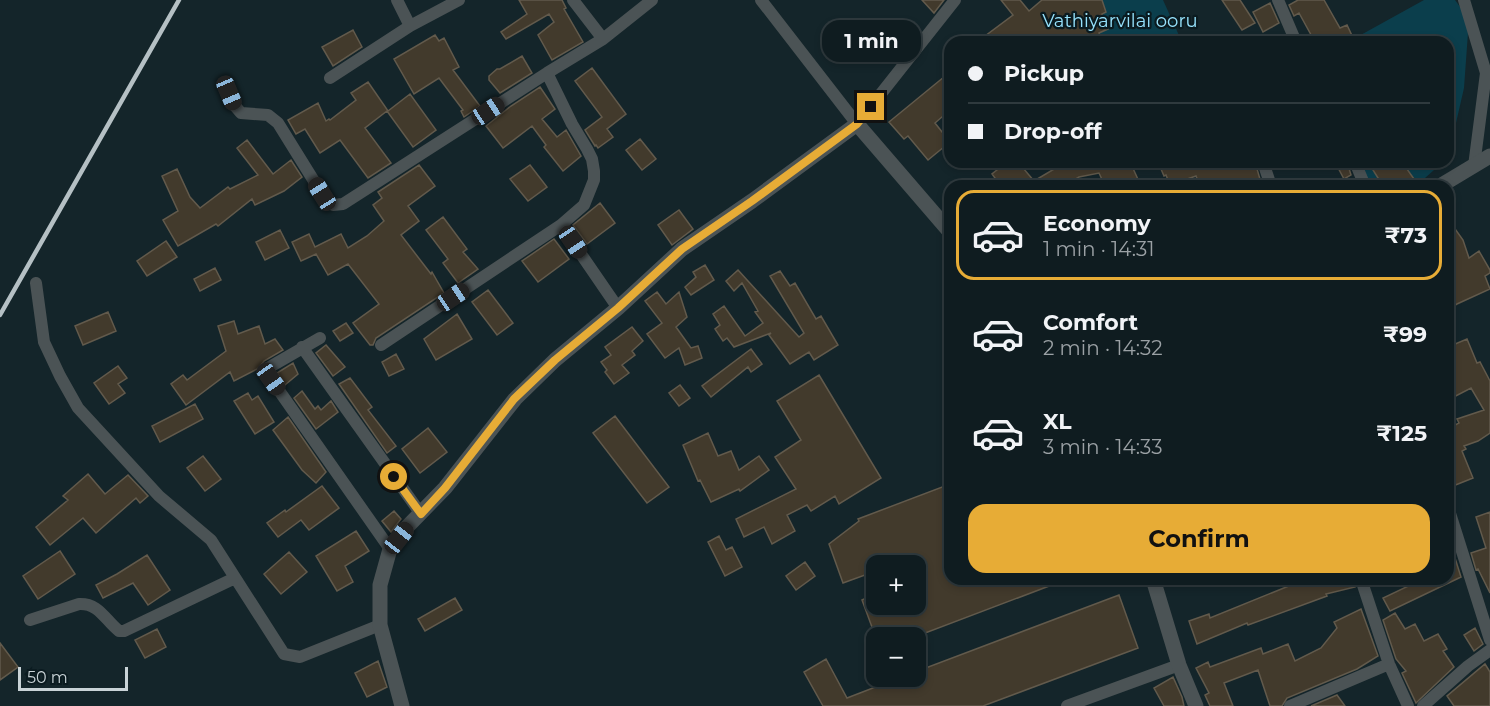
<!DOCTYPE html>
<meta charset="utf-8">
<style>
:root{--surface:#0f1c20;--page:#182529;--text:#f1f3f6;--muted:#9ba1a5;--line:#2f3a3e;--accent:#e7ac36}
body{margin:0;font-family:Montserrat,sans-serif;background:var(--page);color:var(--text);height:100vh;display:flex;flex-direction:column;font-size:22px;white-space:nowrap}
*{box-sizing:border-box;margin:0}
p{font-size:20px;color:var(--muted)}
.icon{flex:none;width:33px;height:33px;fill:none;stroke:currentColor;stroke-width:2;stroke-linecap:round;stroke-linejoin:round}
.map{position:relative;flex:1;overflow:hidden}
.sheet{position:absolute;left:944px;top:180px;width:510px;height:405px;display:flex;flex-direction:column;background:var(--surface);border-radius:18px;box-shadow:0 3px 9px #0003,0 0 0 2px var(--line)}
.sheet>*{flex:none}
.top-card{position:absolute;left:944px;top:36px;width:510px;height:132px;border-radius:18px;box-shadow:0 3px 9px #0003,0 0 0 2px var(--line);display:grid;align-content:center;height:132px;padding:0 24px;background:var(--surface)}
.controls{position:absolute;left:866px;top:555px;display:grid;gap:12px}
.controls a{display:grid;place-items:center;width:60px;height:60px;border-radius:12px;background:var(--surface);box-shadow:0 3px 9px #0003,0 0 0 2px var(--line);font-size:30px}
.scale{position:absolute;left:18px;bottom:15px;width:110px;box-sizing:border-box;padding-left:6px;border:3px solid #c9d3d7;border-top:0;font-size:16px;line-height:21px;white-space:nowrap;color:#c9d3d7;-webkit-text-stroke:4px #0b1b20;paint-order:stroke}
.end{position:absolute;width:27px;height:27px;margin:-14px;border:8px solid #e7ac36;background:#111;box-shadow:0 0 0 3px #111}
.from{border-radius:50%}
.bubble{position:absolute;height:42px;border-radius:18px;background:var(--surface);box-shadow:0 3px 9px #0003,0 0 0 2px var(--line);font-size:20px;font-weight:700;line-height:42px;text-align:center}
.car{position:absolute;width:18px;height:36px;margin:-18px -9px;border-radius:8px;box-shadow:0 0 4px 2px #0007;background:linear-gradient(#222 24%,#8ab4d8 0 40%,#222 0 76%,#8ab4d8 0 86%,#222 0)}
.top-card b{display:flex;align-items:center;gap:21px;height:57px;font-size:22px}
.top-card b+b{border-top:2px solid var(--line)}
.top-card i{width:15px;height:15px;background:var(--text)}
ul{padding:10px 0 0;list-style:none}
li{display:flex;align-items:center;gap:18px;height:90px;margin:0 12px 9px;padding:0 12px;border:3px solid transparent;border-radius:18px}
li div{flex:1}
li b{display:block;font-size:22px}
li em{font-style:normal;font-weight:700}
li.active{border-color:var(--accent)}
li>.icon{width:54px;height:54px;stroke-width:1.5}
.primary-button{display:flex;gap:12px;margin-top:auto;padding:12px 24px}
.primary-button a{flex:1;height:69px;border-radius:18px;background:var(--accent);color:#111;font-size:24px;font-weight:700;line-height:69px;text-align:center}
.map>svg:first-child{display:block}
.green{fill:#0b3e4c}
.building{fill:#423a2c;stroke:#625a4c;stroke-width:1.5}
.lines{fill:none;stroke-linecap:round;stroke-linejoin:round}
.minor{stroke:#4b5355;stroke-width:12}
.tertiary{stroke:#4b5355;stroke-width:15}
.rail{stroke:#b5c0c4;stroke-width:4.5}
.route{stroke:#e7ac36;stroke-width:8}
.labels{text-anchor:middle;stroke-width:4.5;stroke-linejoin:round;paint-order:stroke}
.park-label{font-size:18px;fill:#96e2fc;stroke:#0b1b20}
</style>
<div class="map">
<svg width="1490" height="706" viewBox="0 0 1490 706">
<rect width="100%" height="100%" fill="#14252a"/>
<path class="green" d="M1060 0H1163L1182 42H1076Z
M1424 0H1455L1469 19 1464 88 1448 158V42H1348Z
M1359 162H1443L1416 186H1370Z"/>
<path class="building" d="M519 0H562L566 8 564 9 583 42 552 60 538 35 554 22 549 14 506 39 501 32 527 14Z
M922 0H944L934 13Z
M1001 0H1020L1029 11 1042 0H1102L1106 12 1102 14 1108 29 1099 33 1102 42H1088L1086 35 1072 42H977L1013 15Z
M1222 0H1240L1255 23 1242 30Z
M1298 0H1324L1340 28 1347 25 1355 42H1315L1299 13 1294 16 1289 5Z
M1270 3 1279 23 1263 32 1253 12Z
M861 21 875 40 855 55 841 36Z
M353 30 362 47 333 66 322 47Z
M435 35 439 41 444 38 459 67 453 70 480 106 464 117 461 111 463 110 439 78 414 94 394 59Z
M522 56 532 73 500 93 489 80V76L497 69H500Z
M592 68 626 114 607 129 613 137 598 148 596 145 595 146 585 130 602 117 575 81Z
M950 72V110L935 123 950 142 928 160 908 136 904 139 889 122Z
M368 82 388 111 410 94 436 130 413 147 387 111 365 128 391 163 368 178 340 140 320 153 305 129 296 134 288 120 318 103 326 121 329 119 330 120 356 100 351 93Z
M540 87 555 109 542 119 557 137 566 130 581 156 563 171 544 147 546 145 532 126 503 148 486 126 511 106Z
M640 139 656 159 642 170 626 150Z
M247 140 273 174 291 160 302 177 284 191 255 205 252 199 218 226 216 224 178 246 163 220 178 211 162 176 177 169 190 197 200 208 228 187 230 189 258 175 237 148Z
M1007 162H1018L1034 181 1066 162 1071 166 1088 162H1124V167L1131 164 1141 186H1105L1099 173 1079 177 1064 186H984L995 178 992 174Z
M1158 162H1255L1262 186H1200L1196 176 1170 185 1166 175 1164 176Z
M1335 162H1347L1351 175 1344 179Z
M1386 162H1402L1419 186H1403L1399 181 1392 186H1383L1373 170Z
M419 165 435 186 408 206 419 221 401 235 431 274 432 272 444 293 376 338 373 345H370L353 323 379 304 348 264 328 275 316 254 301 261 292 242 309 234 315 247 341 234 348 248 367 236 384 221 373 205 382 198 378 192Z
M530 165 547 187 528 201 510 179Z
M600 203 615 223 587 244 573 225Z
M679 210 693 229 672 245 658 225Z
M443 217 467 249 463 252 478 269 458 283 443 263 448 259 426 230Z
M1448 219 1463 240 1469 258 1479 251 1490 270V273L1485 276 1490 289 1457 304 1448 311Z
M280 230 289 248 265 260 256 242Z
M554 239 569 259 538 282 522 261Z
M166 241 177 257 147 276 137 261Z
M705 265 714 280 691 295 685 287 696 277 693 272Z
M215 268 221 280 200 291 194 279Z
M738 270 799 337 804 333 770 276 780 271 790 286 795 283 816 319 821 316 838 345 814 360 809 352 790 364 769 335 771 333 734 347 727 338 723 341 715 329 720 325 713 314 724 306 745 336 763 323 755 312 758 311 742 283 734 291 726 281Z
M488 290 513 323 497 335 472 302Z
M657 292 666 304 679 292 687 317 676 327 691 348 698 346 702 358 685 365 679 348 665 358 647 334 662 323 645 301Z
M108 312 116 331 83 345 75 326Z
M457 314 472 339 436 360 424 339Z
M234 321 238 334 259 326 265 344 275 339 283 350 264 361 259 368 234 381 230 372 186 405 171 384 183 375 187 380 226 351 218 326Z
M346 323 353 333 340 341 333 331Z
M632 327 643 341 632 351 635 355 622 365 629 373 614 384 605 372 607 370 601 362 611 355 605 347Z
M1467 339 1477 363 1480 362 1490 381V433L1478 441 1464 446 1466 449 1462 451 1473 478 1453 486 1448 474 1454 472 1448 458V429L1459 423 1457 419 1484 410 1471 388 1448 400V347Z
M326 345 345 367 333 376 316 353Z
M751 349 762 364 751 372 748 367 711 397 702 386Z
M396 354 404 369 389 376 382 362Z
M293 363 298 374 285 385 277 373Z
M118 366 127 378 118 384 125 393 109 404 94 383Z
M819 375 881 478 839 504 835 496 811 511 807 505 787 515 795 531 772 544 764 527 744 537 736 519 796 489 775 457 801 440 777 401Z
M350 378 372 407 368 410 396 446 387 453 339 384Z
M680 385 690 398 679 406 669 393Z
M302 391 315 409 318 406 321 410 331 401 338 412 316 429 294 398Z
M248 393 252 400 258 396 274 422 255 434 234 401Z
M195 404 203 419 160 442 152 426Z
M615 416 669 487 647 503 593 433Z
M288 417 326 472 316 483 302 470 273 430Z
M428 428 447 452 420 473 402 449Z
M708 433 718 456 731 451 739 470 759 456 769 470 740 491 739 489 711 502 700 480 698 481 683 445Z
M203 456 221 479 205 491 187 468Z
M88 474 105 494 128 475 148 496 140 503 136 498 96 533 83 518 50 545 36 527 68 500 63 496Z
M950 484V579L1065 580 912 638H876L862 600 876 594V604H915V556L890 566H876V571L843 583 829 544 859 521 858 519Z
M322 486 339 508 309 530 301 520 278 537 267 523 285 510 286 512Z
M394 511 401 519 391 532 382 521Z
M1490 512V593L1478 569 1476 570 1471 553 1486 548 1476 517Z
M356 531 369 551 345 566 353 582 337 591 316 556Z
M719 536 726 550 732 547 742 567 725 576 708 542Z
M60 551 75 574 38 599 23 576Z
M289 552 307 572 281 594 264 574Z
M147 555 170 590 148 605 133 583 103 598 96 585 117 574Z
M1455 558 1461 577 1390 611 1383 598 1423 579H1448V560Z
M805 562 815 576 796 590 786 576Z
M1306 579H1353L1355 587 1326 594 1327 596 1248 625 1247 623 1197 644 1189 621 1209 614 1210 618Z
M1119 595 1138 648 983 706H823L804 672 826 659 847 698 904 676H915V672Z
M455 598 462 610 425 631 418 619Z
M1361 609 1378 656 1357 669 1287 698 1282 706H1270L1258 670 1224 683 1233 706H1210L1205 695 1209 693 1196 668 1208 662 1210 667 1261 648 1263 654 1288 644 1295 661 1321 648 1337 628 1334 622Z
M1395 613 1405 629 1415 624 1424 641 1438 634 1447 649 1443 651 1454 667 1416 703 1402 673 1406 671 1396 659 1383 620Z
M1475 628 1483 644 1474 651 1464 635Z
M157 629 166 647 145 658 135 640Z
M0 643 18 667 0 680Z
M378 661 387 687 367 697 355 673Z
M1485 664 1490 672V706H1454L1447 696Z
M1173 677 1182 697 1184 706H1164L1154 688Z
M1337 695 1345 706H1311Z"/>
<g class="lines">
<path class="minor" d="M397 0 410 26
M573 0 603 39
M761 0 857 124 955 0
M1278 0 1296 42
M1464 0 1486 73 1474 166
M330 78 410 26 459 0
M229 93 235 106 241 113 268 115 278 123 327 202 333 205 343 204 547 73 603 39 652 0
M1263 162 1271 186
M1355 162 1365 186
M561 225 618 308
M36 283 44 342 60 376 78 408 159 496 211 540 284 654 300 657 380 625
M320 338 268 368 266 372 390 549
M381 345 561 225 584 205 594 180V171L592 159 587 149 572 124 547 73
M302 347 421 514
M1448 507 1490 640
M1361 579 1389 664 1408 706
M30 620 79 604C99 603 105 620 119 631H124L235 578
M1067 706 1179 665
M1290 706 1389 664
M1423 706 1468 666 1490 650"/>
<path class="tertiary" d="M1440 186 1490 156
M1153 579 1179 665 1196 706
M402 706 380 625V585L390 549 407 527 445 488 515 399 555 360 618 308 682 249 752 201 857 124 950 232"/>
<path class="rail" d="M0 315 179 0"/>
</g>
<g class="lines">
<path class="route" d="M394 477 421 514 445 488 514 399 555 360 618 308 682 249 752 201 857 124 871 107"/>
</g>
<g class="labels">
<g class="park-label">
<text x="1120" y="27">Vathiyarvilai ooru</text>
</g>
</g>
</svg>
<div class="controls">
<a>+</a>
<a>−</a>
</div>
<div class="scale">50 m</div>
<i class="end from" style="left:394px;top:477px"></i>
<i class="end" style="left:871px;top:107px"></i>
<div class="bubble" style="left:822px;top:20px;width:99px">1 min</div>
<i class="car" style="left:229px;top:93px;rotate:157deg"></i>
<i class="car" style="left:488px;top:111px;rotate:57deg"></i>
<i class="car" style="left:322px;top:194px;rotate:328deg"></i>
<i class="car" style="left:573px;top:242px;rotate:146deg"></i>
<i class="car" style="left:453px;top:297px;rotate:56deg"></i>
<i class="car" style="left:271px;top:379px;rotate:145deg"></i>
<i class="car" style="left:399px;top:538px;rotate:38deg"></i>
<div class="top-card">
<b><i class="from"></i>Pickup</b>
<b><i></i>Drop-off</b>
</div>
<section class="sheet">
<ul>
<li class="active"><svg class="icon" aria-label="car" viewBox="0 0 24 24"><path d="M5 17H2v-5l4-1 3-4h7l3 4 3 1v5h-3M9 17h6M6 11h13"/><circle cx="7" cy="17" r="2"/><circle cx="17" cy="17" r="2"/></svg><div><b>Economy</b><p>1 min · 14:31</p></div><em>₹73</em></li>
<li><svg class="icon" aria-label="car" viewBox="0 0 24 24"><path d="M5 17H2v-5l4-1 3-4h7l3 4 3 1v5h-3M9 17h6M6 11h13"/><circle cx="7" cy="17" r="2"/><circle cx="17" cy="17" r="2"/></svg><div><b>Comfort</b><p>2 min · 14:32</p></div><em>₹99</em></li>
<li><svg class="icon" aria-label="car" viewBox="0 0 24 24"><path d="M5 17H2v-5l4-1 3-4h7l3 4 3 1v5h-3M9 17h6M6 11h13"/><circle cx="7" cy="17" r="2"/><circle cx="17" cy="17" r="2"/></svg><div><b>XL</b><p>3 min · 14:33</p></div><em>₹125</em></li>
</ul>
<div class="primary-button"><a>Confirm</a></div>
</section>
</div>
